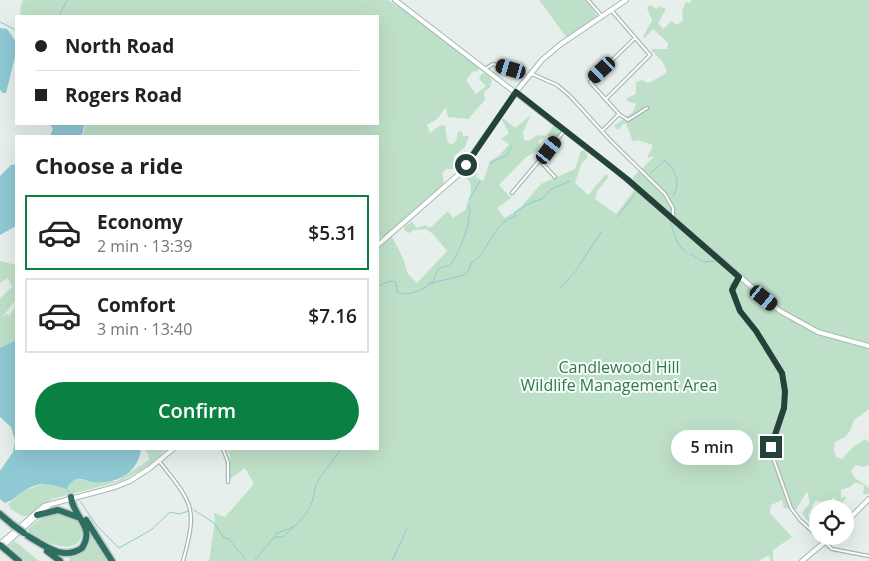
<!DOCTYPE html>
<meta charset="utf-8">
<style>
:root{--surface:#fff;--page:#f6f6f6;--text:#222;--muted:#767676;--line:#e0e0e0;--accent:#0b8043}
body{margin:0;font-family:"Open Sans",sans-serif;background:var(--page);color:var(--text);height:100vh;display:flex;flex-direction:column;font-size:19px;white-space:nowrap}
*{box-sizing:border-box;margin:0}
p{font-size:16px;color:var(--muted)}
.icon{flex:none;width:28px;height:28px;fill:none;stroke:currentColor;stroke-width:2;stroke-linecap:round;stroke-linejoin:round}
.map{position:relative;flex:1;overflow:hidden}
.sheet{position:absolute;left:15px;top:135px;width:364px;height:315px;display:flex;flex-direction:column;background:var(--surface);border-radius:0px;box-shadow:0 5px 20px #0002}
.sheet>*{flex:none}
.banner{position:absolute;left:15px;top:15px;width:364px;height:110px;border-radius:0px;box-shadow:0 5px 20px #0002;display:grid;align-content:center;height:110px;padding:0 20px;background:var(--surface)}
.controls{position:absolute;left:809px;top:500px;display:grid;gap:10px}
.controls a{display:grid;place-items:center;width:45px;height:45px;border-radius:50%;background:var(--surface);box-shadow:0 5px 20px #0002;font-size:25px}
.end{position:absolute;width:22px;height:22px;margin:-11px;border:6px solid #24423a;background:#fff;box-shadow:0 0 0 2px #fff}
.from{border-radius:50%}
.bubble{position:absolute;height:35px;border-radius:18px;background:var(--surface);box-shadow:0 5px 20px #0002;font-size:16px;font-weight:600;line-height:35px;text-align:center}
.car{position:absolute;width:15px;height:30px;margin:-15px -8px;border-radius:6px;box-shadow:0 0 4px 1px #0007;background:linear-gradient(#222 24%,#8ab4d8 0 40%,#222 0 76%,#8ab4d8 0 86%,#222 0)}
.banner b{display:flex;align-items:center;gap:18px;height:48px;font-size:19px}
.banner b+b{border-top:1px solid var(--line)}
.banner i{width:12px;height:12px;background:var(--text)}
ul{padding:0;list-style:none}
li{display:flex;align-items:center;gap:15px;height:75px;margin:0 10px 8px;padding:0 10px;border:2px solid var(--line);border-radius:0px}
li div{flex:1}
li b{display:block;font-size:19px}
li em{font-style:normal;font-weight:600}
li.active{border-color:var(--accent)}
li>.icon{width:45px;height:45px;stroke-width:1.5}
h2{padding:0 20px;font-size:22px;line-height:60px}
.primary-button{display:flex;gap:10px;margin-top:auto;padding:10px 20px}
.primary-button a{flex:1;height:58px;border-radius:30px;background:var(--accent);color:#fff;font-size:20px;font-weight:600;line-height:58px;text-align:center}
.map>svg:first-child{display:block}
.green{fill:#bfe0c8}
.water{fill:#8ec9d4}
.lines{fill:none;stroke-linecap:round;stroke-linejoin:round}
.stream{stroke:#8ec9d4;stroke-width:1}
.street-casing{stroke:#a8b8b2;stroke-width:4.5}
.secondary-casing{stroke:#a4bbb3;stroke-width:6}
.highway-casing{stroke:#c2cac8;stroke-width:9}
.street{stroke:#fff;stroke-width:2}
.secondary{stroke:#fff;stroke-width:4}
.highway{stroke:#2f6f62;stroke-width:6}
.highway-bridge-casing{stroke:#c2cac8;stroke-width:9;stroke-linecap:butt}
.highway-bridge{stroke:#2f6f62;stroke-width:6}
.route{stroke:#24423a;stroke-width:6}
.labels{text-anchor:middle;stroke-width:4;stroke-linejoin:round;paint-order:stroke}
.park-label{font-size:16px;fill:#2d7a4b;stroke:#f7fbf9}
</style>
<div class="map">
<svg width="869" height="561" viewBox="0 0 869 561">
<rect width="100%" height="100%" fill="#e6efeb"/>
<path class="green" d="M23 0H388L419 20 479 67 478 71 472 72 466 80 476 94 486 86 479 79 482 73 487 74 492 80 490 87 484 92 485 100 468 119 448 117 446 107 437 119 427 125 430 133 441 125 445 126 447 141 451 145 456 141 458 132 462 131 463 136H469L465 147 454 156 457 165 455 169H446L442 173 444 183 442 188 390 233 403 258 408 274 417 283 447 251 433 234 426 229 414 230 409 233 404 230 405 226 412 222 417 228 426 225 430 228 448 211 453 218 466 209 471 192 470 182 462 174 474 161 480 164 476 177 482 181 484 179 490 161 500 155 509 144 501 139 509 133 502 120 503 118 515 128 531 115 523 132 524 140 528 141 537 135 546 136 554 125 562 131 558 136H548L538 141 540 146 537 151 526 157 499 185 511 198 497 208 505 218 519 209 541 184 575 169 581 151 585 150 588 157 581 164 575 183 588 195 606 174 609 177 597 191 595 199 616 214 633 192V177L655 156 647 158 653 145 637 140 633 142 626 123 623 124 618 130 614 126 633 112 636 104 627 101V98L636 94V82L642 80 648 83 665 74 667 71 662 61 652 51V49H667L668 43 653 29 645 38 643 37 652 20 647 8 650 5 657 9 659 6 666 9 658 23 663 29 672 21 676 25 683 21 682 11 686 2 690 3 692 0H869V409L854 420 850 431 845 437 835 442 834 449 836 457 842 459 854 446 866 439 869 442V465L862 467 856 465 851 471 855 478 869 488V494H863L864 486 856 482 850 487 841 490V499L845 496 846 498 840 506 834 497 831 500 829 509H824L820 501H815L808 515 812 522 810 524 802 513 810 503 807 491 796 510 784 508 782 500 771 505 770 513 792 537 773 550V561H770V557L767 556 758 561H209L215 521 214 513 225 517 254 484 245 468 230 479V455L226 449H378V243L381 240 378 233V136H83L85 124H378V16H21L20 9Z
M539 0H586L598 17 567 38Z
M0 261 16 265V300L3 316 8 314 9 317 16 304V340L0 348V298L12 287 8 278 0 283Z
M144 449H167L148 466 121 481 52 499 28 516H22L11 509 8 504 25 490 47 483 78 479 93 482 117 481 149 460V456Z
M53 513 70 514 83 524C84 561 48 545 27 530L36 522Z
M91 532 109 561H69L70 557 87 546Z
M14 541 16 542 39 561H25L9 546Z"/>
<path class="water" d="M0 28 7 29 16 42 15 57 6 93H3L0 90Z
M50 124H84L82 136H50L53 129Z
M16 164V226L0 235V176L11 165Z
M16 340V449H141C138 474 116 484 93 482 88 482 82 478 77 479 72 480 69 485 66 489 51 484 39 481 24 491 17 495 14 500 5 503L0 499V471L13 452 15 441 11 427 0 417V348Z"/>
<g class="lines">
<path class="stream" d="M59 16 67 0
M0 22 16 30
M490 163 507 155 512 145
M651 173 665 160C675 170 682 183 673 196
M469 200 480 181
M667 216C676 228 672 243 685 251
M617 217 636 193
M691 254 704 262 717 261
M428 284 464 275 469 270 471 263C486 257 494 220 515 217V212L532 202 542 199 550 190 570 181
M378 286 391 281 396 282 397 292C407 298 429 288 434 279 436 276 436 272 439 269 443 265 449 268 452 263 462 245 469 229 470 208L467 205
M560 288 576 271 601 232
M66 489 72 494
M80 501 97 526 119 548 151 530 170 512 179 514 189 511
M194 510 214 523 223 537 229 539 247 561
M274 537 275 534 293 527
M254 561 274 537H283C293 527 305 518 311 505 314 498 314 491 316 485 322 472 334 462 340 449
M392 561 407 529"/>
<g class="street-casing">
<path id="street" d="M588 0 601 15
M635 38 590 82 619 114 628 120 647 108
M485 69 493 64 524 73
M532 74 557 85 570 96 611 141 665 194 673 208V218
M606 99 650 55 612 11
M602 131 619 114
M540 161 555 177
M512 193 565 130
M739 277 732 286 740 311 756 331 782 373 785 400 781 419 772 438 771 452 791 508 800 520 832 549 869 556
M223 449 228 462V482
M159 461C193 504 198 507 183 561"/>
</g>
<g class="secondary-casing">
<path id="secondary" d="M395 0 612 167 780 311 818 332 869 346
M378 245 458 175 519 88 542 60 561 44 626 0
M845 523 869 499
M0 544 44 506 115 487 130 481 150 468 173 449
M2 547 49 505
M802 561 832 536"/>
</g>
<g class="highway-casing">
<path id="highway" d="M0 514 13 525
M37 515 58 510 80 518
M86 520 112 561
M28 536C45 546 63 561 82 548 96 527 73 517 71 497
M6 550 19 561
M47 551 60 561"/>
</g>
<use href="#street" class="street"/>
<use href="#secondary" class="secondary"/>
<use href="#highway" class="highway"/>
<g class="highway-bridge-casing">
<path id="highway-bridge" d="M13 525 24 533
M0 545 6 550"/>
</g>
<use href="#highway-bridge" class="highway-bridge"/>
</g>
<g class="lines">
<path class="route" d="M466 165 516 92 627 179 739 277 732 290 740 311 756 331 782 373 785 391 784 408 771 447"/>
</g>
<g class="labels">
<g class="park-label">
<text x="619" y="373">Candlewood Hill<tspan x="619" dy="18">Wildlife Management Area</tspan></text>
</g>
</g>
</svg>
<div class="controls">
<a><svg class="icon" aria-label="locate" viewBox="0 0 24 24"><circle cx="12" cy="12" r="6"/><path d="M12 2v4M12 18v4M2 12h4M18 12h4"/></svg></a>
</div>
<i class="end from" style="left:466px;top:165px"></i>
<i class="end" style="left:771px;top:447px"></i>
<div class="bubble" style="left:671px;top:430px;width:82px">5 min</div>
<i class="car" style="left:511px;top:69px;rotate:287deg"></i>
<i class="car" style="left:602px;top:70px;rotate:227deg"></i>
<i class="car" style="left:549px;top:150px;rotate:37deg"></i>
<i class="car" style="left:764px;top:298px;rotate:129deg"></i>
<div class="banner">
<b><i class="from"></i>North Road</b>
<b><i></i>Rogers Road</b>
</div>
<section class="sheet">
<h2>Choose a ride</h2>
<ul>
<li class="active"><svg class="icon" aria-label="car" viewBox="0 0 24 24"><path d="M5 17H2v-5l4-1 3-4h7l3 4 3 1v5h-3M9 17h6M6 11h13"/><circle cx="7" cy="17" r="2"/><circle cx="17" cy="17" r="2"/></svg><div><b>Economy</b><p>2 min · 13:39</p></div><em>$5.31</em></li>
<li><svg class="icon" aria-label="car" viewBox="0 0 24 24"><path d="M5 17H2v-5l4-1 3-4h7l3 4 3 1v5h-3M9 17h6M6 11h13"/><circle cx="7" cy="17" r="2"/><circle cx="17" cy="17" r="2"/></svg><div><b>Comfort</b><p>3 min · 13:40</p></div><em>$7.16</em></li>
</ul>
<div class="primary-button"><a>Confirm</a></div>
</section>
</div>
